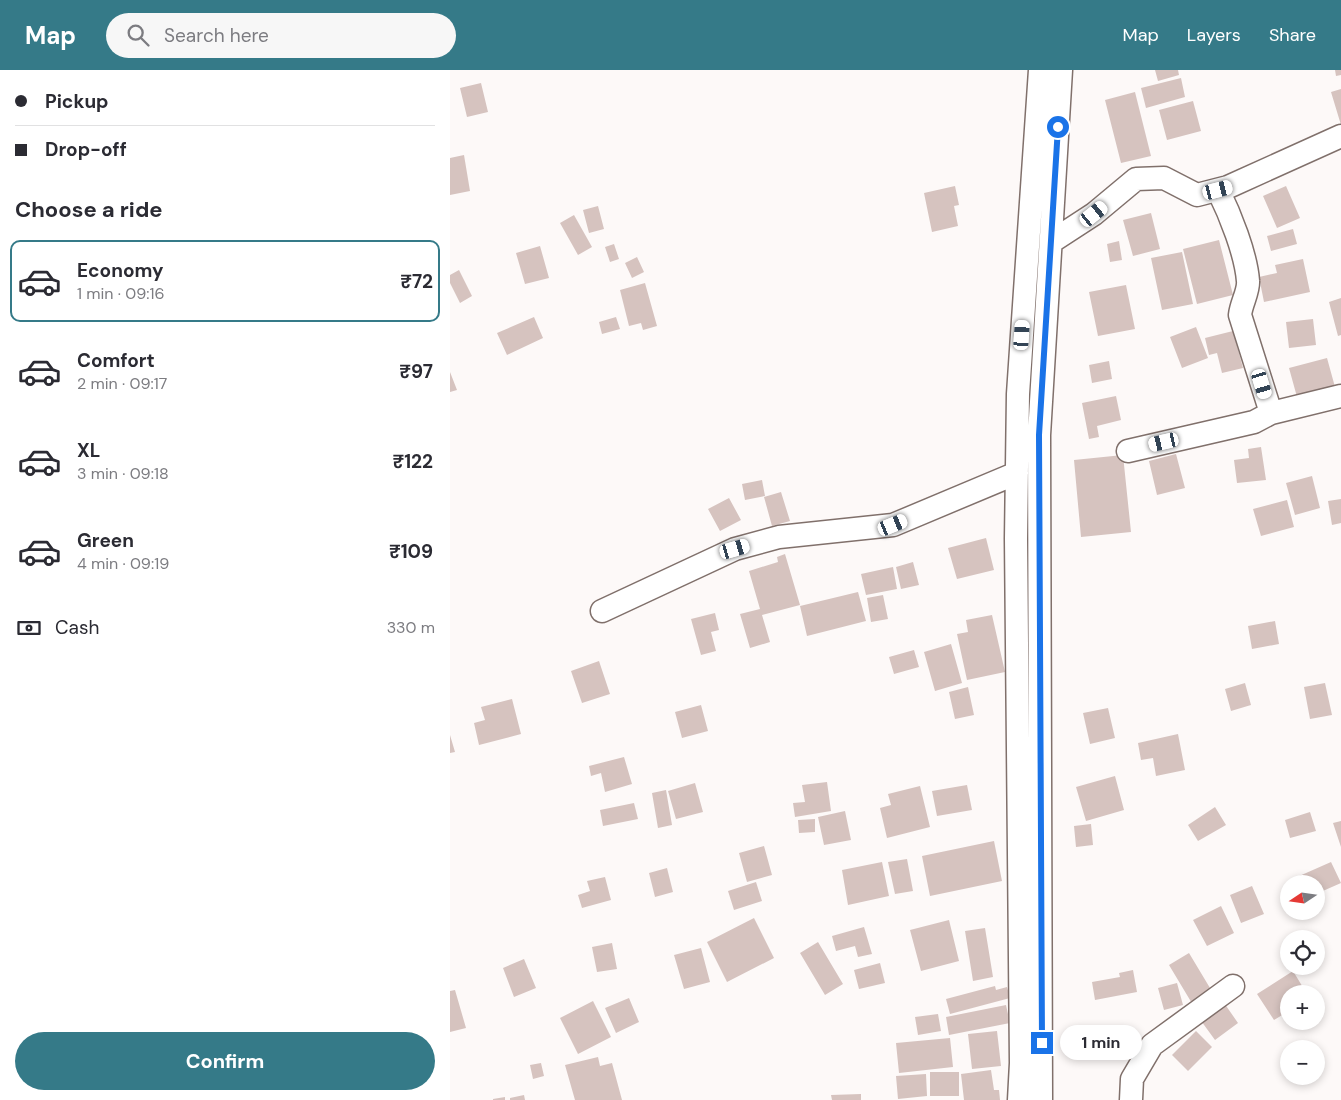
<!DOCTYPE html>
<meta charset="utf-8">
<style>
:root{--surface:#fff;--page:#f7f7f7;--text:#2b2b33;--muted:#7c7c81;--line:#e1e1e2;--accent:#357a88}
body{margin:0;font-family:"DM Sans",sans-serif;background:var(--page);color:var(--text);height:100vh;display:flex;flex-direction:column;font-size:19px;white-space:nowrap}
*{box-sizing:border-box;margin:0}
p{font-size:16px;color:var(--muted)}
.icon{flex:none;width:28px;height:28px;fill:none;stroke:currentColor;stroke-width:2;stroke-linecap:round;stroke-linejoin:round}
.map{position:relative;flex:1;overflow:hidden}
.sheet{display:flex;flex-direction:column;background:var(--surface);width:450px}
.sheet>*{flex:none}
.guide{display:grid;align-content:center;height:110px;padding:0 15px;background:var(--surface)}
.needle{width:32px;rotate:257deg}
.tools{position:absolute;left:830px;top:805px;display:grid;gap:10px}
.tools a{display:grid;place-items:center;width:45px;height:45px;border-radius:50%;background:var(--surface);box-shadow:0 2px 8px #0003;font-size:25px}
.end{position:absolute;width:22px;height:22px;margin:-11px;border:6px solid #1a73e8;background:#fff;box-shadow:0 0 0 2px #fff}
.from{border-radius:50%}
.bubble{position:absolute;height:35px;border-radius:18px;background:var(--surface);box-shadow:0 2px 8px #0003;font-size:16px;font-weight:700;line-height:35px;text-align:center}
.car{position:absolute;width:15px;height:30px;margin:-15px -8px;border-radius:6px;box-shadow:0 0 4px 1px #0007;background:linear-gradient(#fff 24%,#345 0 40%,#fff 0 76%,#345 0 86%,#fff 0)}
.guide b{display:flex;align-items:center;gap:18px;height:48px;font-size:19px}
.guide b+b{border-top:1px solid var(--line)}
.guide i{width:12px;height:12px;background:var(--text)}
ul{padding:0;list-style:none}
li{display:flex;align-items:center;gap:15px;height:82px;margin:0 10px 8px;padding:0 5px;border:2px solid transparent;border-radius:10px}
li div{flex:1}
li b{display:block;font-size:19px}
li em{font-style:normal;font-weight:700}
li.selected{border-color:var(--accent)}
li>.icon{width:45px;height:45px;stroke-width:1.5}
h2{padding:0 15px;font-size:22px;line-height:60px}
.pay{display:flex;align-items:center;gap:12px;height:55px;padding:0 15px;font-size:19px}
.pay p{margin-inline-start:auto}
.primary-button{display:flex;gap:10px;margin-top:auto;padding:10px 15px}
.primary-button a{flex:1;height:58px;border-radius:30px;background:var(--accent);color:#fff;font-size:20px;font-weight:700;line-height:58px;text-align:center}
header{display:flex;align-items:center;gap:30px;box-sizing:border-box;height:70px;padding:0 25px;background:var(--accent);color:#fff}
header strong{font-size:24px}
nav{display:flex;gap:28px;margin-inline-start:auto;font-size:18px}
.search{width:350px;height:45px;background:var(--page);display:flex;align-items:center;gap:12px;box-sizing:border-box;padding:0 18px;border-radius:28px;color:var(--muted);font-size:19px}
main{display:flex;flex:1;min-height:0}
.map>svg:first-child{display:block}
.building{fill:#d6c3bf}
.lines{fill:none;stroke-linecap:round;stroke-linejoin:round}
.minor-casing{stroke:#80706b;stroke-width:25}
.minor{stroke:#fff;stroke-width:22}
.route{stroke:#1a73e8;stroke-width:6}
</style>
<header>
<strong>Map</strong>
<div class="search"><svg class="icon" aria-label="search" viewBox="0 0 24 24"><circle cx="10" cy="10" r="6"/><path d="M15 15l6 6"/></svg>Search here</div>
<nav><a>Map</a><a>Layers</a><a>Share</a></nav>
</header>
<main>
<section class="sheet">
<div class="guide">
<b><i class="from"></i>Pickup</b>
<b><i></i>Drop-off</b>
</div>
<h2>Choose a ride</h2>
<ul>
<li class="selected"><svg class="icon" aria-label="car" viewBox="0 0 24 24"><path d="M5 17H2v-5l4-1 3-4h7l3 4 3 1v5h-3M9 17h6M6 11h13"/><circle cx="7" cy="17" r="2"/><circle cx="17" cy="17" r="2"/></svg><div><b>Economy</b><p>1 min · 09:16</p></div><em>₹72</em></li>
<li><svg class="icon" aria-label="car" viewBox="0 0 24 24"><path d="M5 17H2v-5l4-1 3-4h7l3 4 3 1v5h-3M9 17h6M6 11h13"/><circle cx="7" cy="17" r="2"/><circle cx="17" cy="17" r="2"/></svg><div><b>Comfort</b><p>2 min · 09:17</p></div><em>₹97</em></li>
<li><svg class="icon" aria-label="car" viewBox="0 0 24 24"><path d="M5 17H2v-5l4-1 3-4h7l3 4 3 1v5h-3M9 17h6M6 11h13"/><circle cx="7" cy="17" r="2"/><circle cx="17" cy="17" r="2"/></svg><div><b>XL</b><p>3 min · 09:18</p></div><em>₹122</em></li>
<li><svg class="icon" aria-label="car" viewBox="0 0 24 24"><path d="M5 17H2v-5l4-1 3-4h7l3 4 3 1v5h-3M9 17h6M6 11h13"/><circle cx="7" cy="17" r="2"/><circle cx="17" cy="17" r="2"/></svg><div><b>Green</b><p>4 min · 09:19</p></div><em>₹109</em></li>
</ul>
<div class="pay"><svg class="icon" aria-label="cash" viewBox="0 0 24 24"><path d="M3 7h18v10H3z"/><circle cx="12" cy="12" r="2"/></svg>Cash<p>330 m</p></div>
<div class="primary-button"><a>Confirm</a></div>
</section>
<div class="map">
<svg width="891" height="1030" viewBox="0 0 891 1030">
<rect width="100%" height="100%" fill="#fdf9f8"/>
<path class="building" d="M705 0H728L729 5 708 11Z
M885 0H891V5L886 6Z
M731 8 735 27 696 38 691 18Z
M31 13 38 42 17 47 10 18Z
M891 19V55L881 22Z
M685 22 701 86 671 93 655 30Z
M743 31 751 61 717 70 709 40Z
M14 85 20 121 0 125V88Z
M505 116 509 135 504 136 508 156 482 162 474 123Z
M836 116 850 148 827 158 813 126Z
M148 136 154 159 139 163 133 140Z
M701 143 710 179 683 186 673 150Z
M124 145 142 177 128 185 110 153Z
M843 159 847 174 821 181 817 166Z
M769 170 783 225 747 234 733 179Z
M669 171 672 190 660 192 657 174Z
M164 174 169 189 160 192 155 177Z
M90 176 99 208 75 214 66 183Z
M732 182 743 234 712 240 701 188Z
M187 187 194 202 182 208 175 193Z
M853 189 860 222 814 232 809 207 827 203 825 195Z
M9 200 22 226 10 233 0 213V205Z
M195 213 207 256 193 260 191 253 179 256 170 220Z
M676 215 685 259 648 266 639 222Z
M891 228V265L888 266 879 232Z
M84 247 93 268 57 285 47 263Z
M166 247 170 259 152 264 149 252Z
M863 249 866 275 839 278 836 252Z
M746 257 758 288 732 298 720 267Z
M783 261 793 298 772 303 767 283 759 285 755 268Z
M877 288 885 317 847 327 839 298Z
M659 291 662 309 642 313 639 295Z
M0 302 7 320 0 322Z
M666 326 671 350 647 356 649 367 639 369 632 333Z
M811 377 816 410 787 413 784 390 799 388 798 379Z
M726 384 735 418 707 425 699 391Z
M673 385 681 462 631 467 624 390Z
M862 406 870 438 845 445 836 413Z
M312 410 315 426 295 430 292 414Z
M331 422 340 451 322 456 314 427Z
M279 428 291 450 270 461 258 439Z
M891 429V453L882 455 878 431Z
M837 430 844 457 811 466 803 439Z
M536 468 544 500 507 509 498 478Z
M335 484 350 535 312 545 320 572 300 578 290 544 310 539 299 501 328 492 327 487Z
M463 492 469 515 451 519 446 497Z
M443 497 447 519 416 525 411 504Z
M408 522 416 551 357 566 350 536Z
M433 525 438 549 421 552 417 528Z
M265 543 269 560 261 562 266 581 251 585 241 549Z
M542 545 555 602 517 610 507 564 518 562 516 550Z
M825 551 829 574 802 579 798 556Z
M501 574 512 613 485 621 474 582Z
M464 580 469 597 444 604 439 587Z
M149 591 160 624 132 633 121 601Z
M795 613 801 635 781 641 775 619Z
M875 613 882 645 860 649 854 617Z
M518 617 524 645 505 649 499 622Z
M62 629 71 664 29 675 24 653 35 650 31 637Z
M251 635 258 661 232 668 225 642Z
M658 638 665 668 640 674 633 643Z
M728 664 735 700 706 706 703 688 691 690 688 673Z
M0 665 5 682 0 683Z
M174 687 182 714 155 722 151 703 141 706 139 696Z
M665 706 674 740 636 751 626 717Z
M377 712 381 741 345 747 343 733 355 732 352 715Z
M245 713 253 742 226 749 218 721Z
M517 715 522 740 487 746 482 721Z
M470 716 480 757 437 768 430 738 441 735 438 724Z
M216 720 222 755 208 758 202 723Z
M184 733 188 749 153 756 150 740Z
M765 737 776 755 748 771 738 755Z
M395 741 401 770 374 775 368 747Z
M860 742 866 761 840 768 835 750Z
M365 749V762L349 763 348 750Z
M891 751V777L883 753Z
M641 754 643 775 626 777 624 756Z
M544 771 552 811 480 826 472 786Z
M314 776 322 805 297 812 289 783Z
M457 789 463 821 445 824 438 792Z
M432 792 439 826 398 835 392 800Z
M881 792 891 813 866 824V814H850L847 807Z
M217 798 223 822 205 827 199 803Z
M155 807 161 830 132 838 128 825 140 821 137 811Z
M306 812 312 831 284 840 278 821Z
M802 816 814 844 791 853 780 825Z
M771 836 784 863 757 876 743 850Z
M304 848 324 888 277 912 257 872Z
M499 850 509 891 471 901 460 860Z
M414 857 422 884 408 887 405 876 386 881 382 866Z
M535 858 543 907 523 911 515 861Z
M368 872 393 914 375 925 350 883Z
M162 873 167 899 147 902 142 877Z
M251 878 260 912 234 919 224 885Z
M739 883 763 923 743 935 719 895Z
M74 889 86 918 64 927 53 898Z
M430 893 435 913 409 919 404 900Z
M683 900 687 922 645 930 642 912 670 907 669 903Z
M843 901 857 924H839V941L824 950 807 924Z
M727 913 733 935 714 940 708 918Z
M545 916 546 920 557 917 560 928 500 944 496 929Z
M5 920 16 958 0 962V921Z
M179 928 189 952 166 963 155 938Z
M772 930 788 953 765 970 749 948Z
M143 931 161 967 128 984 110 948Z
M556 935 560 953 499 965 496 947Z
M488 944 491 961 468 965 465 947Z
M547 961 551 996 522 999 518 964Z
M746 961 762 977 738 1001 722 985Z
M500 968 503 997 449 1003 446 973Z
M148 987 150 996 162 993 172 1030H125L115 995Z
M91 993 94 1006 83 1009 80 995Z
M541 1000 544 1020H549L550 1030H514L511 1004Z
M480 1002H509V1026H480Z
M476 1004 477 1026 448 1029 446 1006Z
M411 1024V1030H382L381 1025Z
M74 1025 75 1030H60V1028Z
M55 1027V1030H43V1029Z"/>
<g class="lines">
<g class="minor-casing">
<path id="minor" d="M768 120C780 144 796 184 798 211 799 221 791 234 790 245L821 343
M601 172 644 144 686 109 714 108 747 125 778 117 891 66
M678 381 804 352 821 343 891 326
M152 541 285 479 329 467 443 455 567 403
M569 1030 571 993 566 469 568 324 590 0
M591 1030 589 365 611 0
M681 1030 682 1009 702 975 783 916"/>
</g>
<use href="#minor" class="minor"/>
</g>
<g class="lines">
<path class="route" d="M592 973 589 365 608 57"/>
</g>
</svg>
<div class="tools">
<a><svg class="needle" viewBox="-14 -14 28 28"><path d="M0-13l5 13h-10z" fill="#e53935"/><path d="M0 13l5-13h-10z" fill="#7c7c81"/></svg></a>
<a><svg class="icon" aria-label="locate" viewBox="0 0 24 24"><circle cx="12" cy="12" r="6"/><path d="M12 2v4M12 18v4M2 12h4M18 12h4"/></svg></a>
<a>+</a>
<a>−</a>
</div>
<i class="end from" style="left:608px;top:57px"></i>
<i class="end" style="left:592px;top:973px"></i>
<div class="bubble" style="left:610px;top:955px;width:82px">1 min</div>
<i class="car" style="left:768px;top:120px;rotate:76deg"></i>
<i class="car" style="left:644px;top:144px;rotate:51deg"></i>
<i class="car" style="left:572px;top:265px;rotate:4deg"></i>
<i class="car" style="left:812px;top:314px;rotate:163deg"></i>
<i class="car" style="left:714px;top:372px;rotate:257deg"></i>
<i class="car" style="left:443px;top:455px;rotate:68deg"></i>
<i class="car" style="left:285px;top:479px;rotate:74deg"></i>
</div>
</main>
